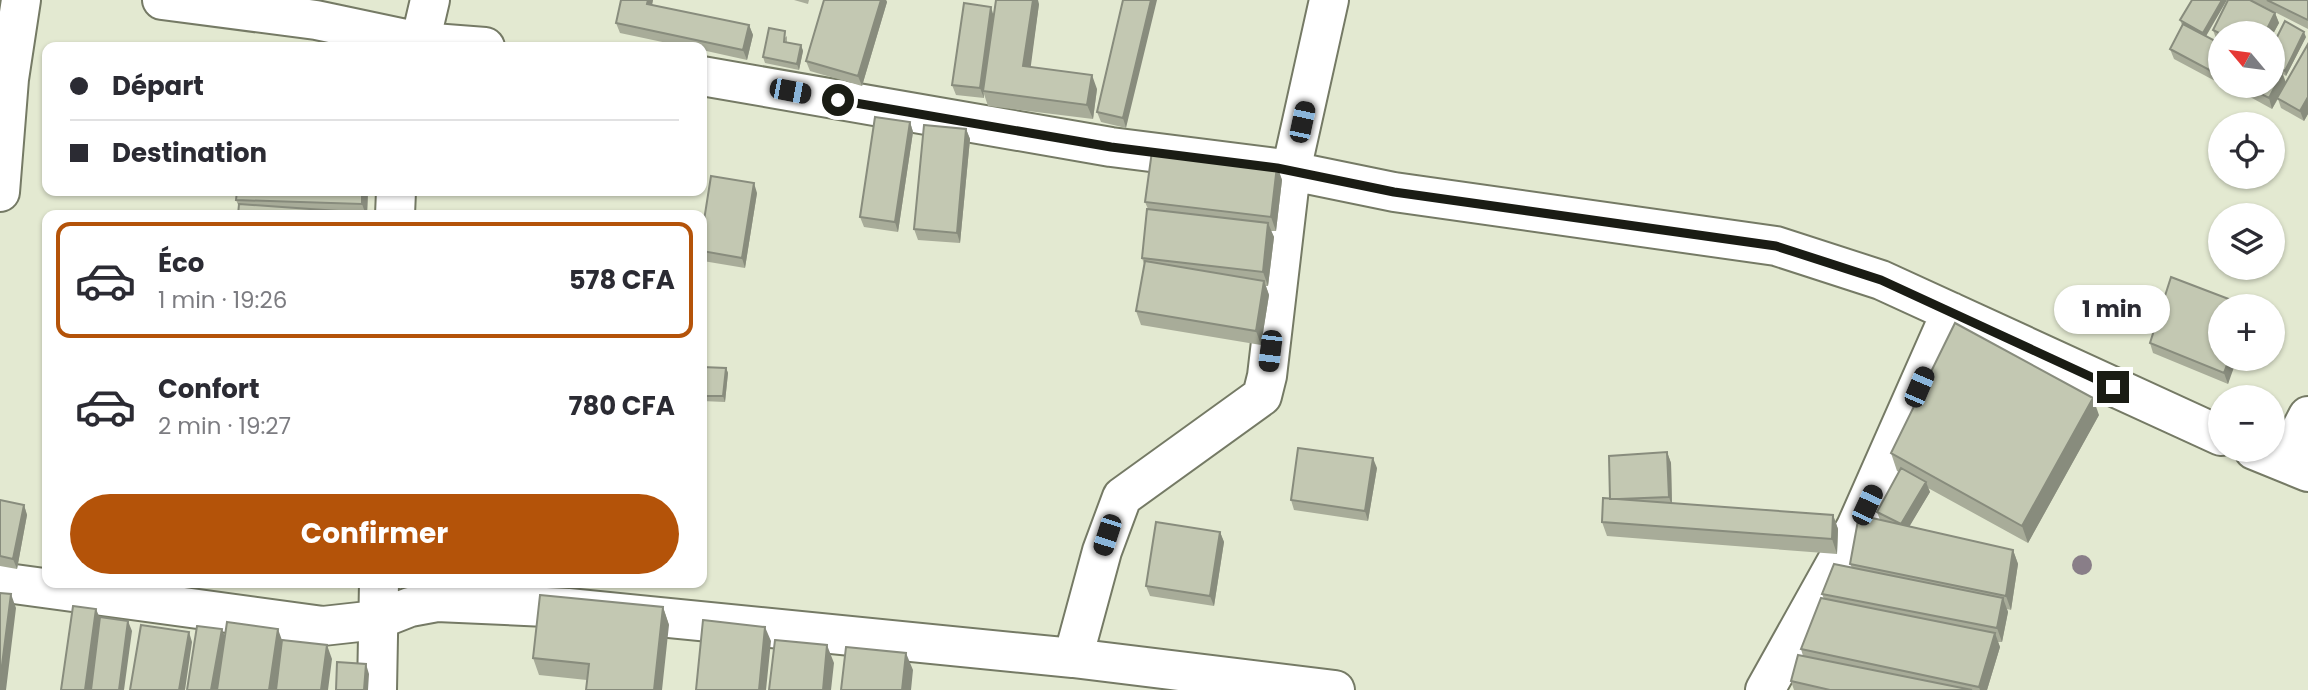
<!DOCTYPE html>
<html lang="fr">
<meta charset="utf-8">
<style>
:root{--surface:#fff;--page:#f2f2f3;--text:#2b2b33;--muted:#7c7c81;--line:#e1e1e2;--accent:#b45309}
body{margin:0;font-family:Poppins,sans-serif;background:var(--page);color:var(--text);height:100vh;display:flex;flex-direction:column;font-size:26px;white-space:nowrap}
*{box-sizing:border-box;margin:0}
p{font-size:23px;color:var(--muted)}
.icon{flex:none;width:38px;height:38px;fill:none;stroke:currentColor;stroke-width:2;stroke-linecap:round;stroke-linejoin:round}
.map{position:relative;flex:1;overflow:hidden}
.side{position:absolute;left:42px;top:210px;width:665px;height:378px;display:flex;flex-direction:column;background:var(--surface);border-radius:14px;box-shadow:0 2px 5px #0004}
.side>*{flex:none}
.guide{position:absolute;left:42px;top:42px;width:665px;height:154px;border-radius:14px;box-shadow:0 2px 5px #0004;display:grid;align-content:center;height:154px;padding:0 28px;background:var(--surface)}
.needle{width:46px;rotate:299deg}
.buttons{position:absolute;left:2208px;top:21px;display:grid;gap:14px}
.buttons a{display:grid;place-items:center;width:77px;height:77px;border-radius:50%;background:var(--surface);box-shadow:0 2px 5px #0004;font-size:35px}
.end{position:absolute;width:32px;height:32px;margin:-16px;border:9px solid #1a1c14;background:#fff;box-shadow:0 0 0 4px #fff}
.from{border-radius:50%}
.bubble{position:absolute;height:49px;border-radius:24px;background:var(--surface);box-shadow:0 2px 5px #0004;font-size:23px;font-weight:700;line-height:49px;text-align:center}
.car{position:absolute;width:21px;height:42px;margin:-21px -10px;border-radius:9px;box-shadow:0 0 5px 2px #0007;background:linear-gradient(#222 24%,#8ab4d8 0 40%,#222 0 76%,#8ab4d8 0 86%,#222 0)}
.guide b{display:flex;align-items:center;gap:24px;height:66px;font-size:26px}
.guide b+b{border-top:2px solid var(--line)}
.guide i{width:18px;height:18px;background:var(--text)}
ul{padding:12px 0 0;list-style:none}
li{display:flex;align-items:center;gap:21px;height:116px;margin:0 14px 10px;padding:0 14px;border:4px solid transparent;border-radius:14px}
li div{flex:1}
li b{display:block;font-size:26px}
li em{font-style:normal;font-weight:700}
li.current{border-color:var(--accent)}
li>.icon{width:63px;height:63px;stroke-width:1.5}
.button{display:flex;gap:14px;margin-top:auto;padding:14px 28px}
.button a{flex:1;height:80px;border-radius:42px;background:var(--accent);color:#fff;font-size:28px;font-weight:700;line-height:80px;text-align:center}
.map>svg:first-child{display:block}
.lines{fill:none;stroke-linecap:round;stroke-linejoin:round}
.minor-casing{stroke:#757a65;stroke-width:42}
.minor{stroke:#fff;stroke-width:38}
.tree{fill:#897e88}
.wall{fill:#a8ac99}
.shaded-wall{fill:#888c7d}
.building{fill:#c3c8b2;stroke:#888c7d;stroke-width:2}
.route{stroke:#1a1c14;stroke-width:9}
</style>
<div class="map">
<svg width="2308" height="690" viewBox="0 0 2308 690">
<rect width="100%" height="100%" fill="#e3e9d1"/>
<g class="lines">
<g class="minor-casing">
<path id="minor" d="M162 0 316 20 420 42 485 47
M419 47 430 0
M702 76 1111 147 1277 168 1394 192 1776 246 1881 280 2221 436
M0 192 9 79 21 0
M395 215 396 191
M2254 450 2308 472
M2284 462 2308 416
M0 582 323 626 377 620 410 607 437 602 568 608 1073 658 1335 690
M1073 658 1102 551 1122 497 1262 396 1267 376 1291 171 1329 0
M377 690 379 583
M1765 690 1856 527 1951 312"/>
</g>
<use href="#minor" class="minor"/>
</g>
<circle class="tree" cx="2082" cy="565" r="10"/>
<path class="wall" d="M621 0H653L652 5 749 25 753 35 747 60 702 50V47H686L620 33 616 23Z
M794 0H809L808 4Z
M824 0H886L887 2 862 86 810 71 806 61Z
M1123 0 1126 128 1101 122 1097 112Z
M2192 0 2206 36 2217 82 2174 59 2170 49 2182 25 2180 20Z
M2228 0H2308V29L2257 3 2275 13 2279 23 2273 34 2221 33V43L2217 41 2213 30Z
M1039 4 1030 67 1097 89 1093 119 988 106 984 94V98L956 95 952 85 994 15Z
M787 36V43L801 45 803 51 799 70 765 63 763 57Z
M2306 37 2286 76 2283 74 2286 83 2308 44V114L2304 121 2281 108 2278 99 2272 109 2232 87 2231 86H2273V45Z
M910 122 913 132 898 232 864 227 860 217Z
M966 129 970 139 960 243 918 240 914 229Z
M1277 166 1282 180 1276 231H1271L1274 237 1268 286H1266L1269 295 1261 345 1141 325 1136 311 1144 264 1142 258 1148 209 1145 202Z
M368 191 367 215H238L239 207 236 200Z
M757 193 745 268 703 261 702 251Z
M2247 306 2228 384 2153 353 2150 343Z
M702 367 726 368 728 373 725 402 702 401Z
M2099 415 2028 543 1928 488 1930 492 1909 526 2013 550 2018 564 2011 610 2007 609 2008 612 2002 642H1998L2000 647 1987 690H1794L1791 681 1803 656 1801 649 1824 599 1822 594 1852 568 1850 564 1880 520 1877 512 1899 472 1897 471 1891 453Z
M1667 452 1671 463 1672 503 1833 515 1838 529 1837 554 1607 536 1602 522 1610 499Z
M1377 468 1368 521 1294 510 1291 500Z
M0 500 24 505 27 515 17 569 0 566Z
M1220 532 1224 542 1214 606 1150 596 1146 586Z
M663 607 669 625 587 680 539 675 533 658Z"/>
<path class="shaded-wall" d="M648 0H653L650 14 647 4Z
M881 0H886L887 2 862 86 858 76Z
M1033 0H1038L1039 4 1029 80 1023 66Z
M1151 0H1157L1126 128 1123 118Z
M2222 0H2227L2205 38 2203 33Z
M991 7 994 17 983 91 984 98 980 88Z
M2275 13 2279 23 2273 34 2265 33Z
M749 25 753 35 747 60 743 50Z
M2304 32 2306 37 2286 76 2285 71Z
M801 45 803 51 799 70 797 64Z
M2221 57V74L2217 82 2213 72Z
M2282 73 2286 83 2272 109 2269 98Z
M1092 75 1097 89 1093 119 1087 105Z
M2308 97V114L2304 121 2300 111Z
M910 122 913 132 898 232 895 222Z
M966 129 970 139 960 243 957 233Z
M1277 166 1282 180 1276 231 1271 217Z
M754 183 757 193 745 268 742 258Z
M362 191H368L367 215H366L362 204Z
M1268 223 1274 237 1268 286 1263 272Z
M1264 281 1269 295 1261 345 1256 331Z
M2229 359H2237L2228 384 2224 373Z
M726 368 728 373 725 402 723 396Z
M2093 398 2099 415 2028 543 2022 526Z
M1667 452 1671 463 1672 507 1669 497Z
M1373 458 1377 468 1368 521 1365 511Z
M1926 482 1930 492 1905 534 1901 524Z
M24 505 27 515 17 569 13 559Z
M1833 515 1838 529 1837 554 1832 539Z
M1220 532 1224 542 1214 606 1210 596Z
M2013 550 2018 564 2011 610 2006 596Z
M11 594 16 608 6 690H0V681Z
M2003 598 2008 612 2002 642 1997 628Z
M663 607 669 625 662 690H654Z
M96 609 102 623 93 690H85Z
M128 621 132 631 124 690H119Z
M765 627 771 641 766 690H759Z
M222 629 226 640 217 690H211Z
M278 629 283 643 276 690H269Z
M189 632 192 642 185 690H179Z
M1995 633 2000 647 1987 690H1980L1979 687Z
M327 645 332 659 328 690H321Z
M827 645 834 663 831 690H823Z
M906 653 913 670 911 690H902Z
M366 664 369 674 368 690H364Z"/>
<path class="building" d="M621 0H648L647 4 749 25 743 50 616 23Z
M824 0H881L858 76 806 61Z
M996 0H1033L1023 66 1092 75 1087 105 983 91Z
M1123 0H1151L1123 118 1097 112Z
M2192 0H2222L2203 33 2180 20Z
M2228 0H2250L2275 13 2265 33H2221V34L2213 30Z
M2267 0H2308V20Z
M964 3 991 7 980 88 952 85Z
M2285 21 2304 32 2285 71 2273 65V45Z
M2183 24 2221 44V57L2213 72 2170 49Z
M769 28 785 31 784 42 801 45 797 64 763 57Z
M2308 44V97L2300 111 2277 98Z
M2273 68 2282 73 2269 98 2245 86H2273Z
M875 117 910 122 895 222 860 217Z
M924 125 966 129 957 233 914 229Z
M1152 151 1277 166 1271 217 1145 202Z
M711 176 754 183 742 258 702 251V233Z
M237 191H362V204L236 200Z
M239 204 366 213V215H238Z
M1147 209 1268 223 1263 272 1142 258Z
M1145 261 1264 281 1256 331 1136 311Z
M2171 277 2247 306H2221V359H2229L2224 373 2150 343Z
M1955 323 2093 398 2022 526 1891 453Z
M702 367 726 368 723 396H702Z
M1298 448 1373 458 1365 511 1291 500Z
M1667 452 1669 497 1619 499H1610L1609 456Z
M1901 468 1926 482 1901 524 1877 512Z
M1603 498 1833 515 1832 539 1602 522Z
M0 500 24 505 13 559 0 556Z
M1859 515 2013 550 2006 596 1850 564Z
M1156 522 1220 532 1210 596 1146 586Z
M1834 564 2003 598 1997 628 1822 594Z
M0 593 11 594 0 681Z
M540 595 663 607 654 690H586L589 664 533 658Z
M1821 598 1995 633 1979 687 1801 649Z
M73 606 96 609 85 690H61Z
M100 617 128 621 119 690H91Z
M703 620 765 627 759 690H696Z
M227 622 278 629 269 690H217Z
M141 625 189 632 179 690H130Z
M197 626 222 629 211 690H187Z
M282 640 327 645 321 690H276Z
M775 640 827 645 823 690H769Z
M846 647 906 653 902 690H841Z
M1798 655 1972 690H1830L1791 681Z
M337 662 366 664 364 690H336Z"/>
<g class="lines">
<path class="route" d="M838 100 1111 147 1277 168 1394 192 1776 246 1881 280 2113 387"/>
</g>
</svg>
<div class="buttons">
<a><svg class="needle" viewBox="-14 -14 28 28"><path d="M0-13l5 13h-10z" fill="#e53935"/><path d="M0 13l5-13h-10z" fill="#7c7c81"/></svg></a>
<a><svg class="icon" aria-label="locate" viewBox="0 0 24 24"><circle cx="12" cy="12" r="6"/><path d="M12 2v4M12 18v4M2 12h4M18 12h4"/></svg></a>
<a><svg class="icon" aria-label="layers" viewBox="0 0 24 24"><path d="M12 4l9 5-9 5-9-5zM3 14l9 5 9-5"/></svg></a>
<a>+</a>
<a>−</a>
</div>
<i class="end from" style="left:838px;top:100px"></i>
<i class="end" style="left:2113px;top:387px"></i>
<div class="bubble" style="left:2054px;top:285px;width:116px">1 min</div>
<i class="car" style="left:790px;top:91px;rotate:101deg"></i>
<i class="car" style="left:1302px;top:122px;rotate:12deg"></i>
<i class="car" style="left:1270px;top:351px;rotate:187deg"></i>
<i class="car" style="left:1919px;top:387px;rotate:23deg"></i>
<i class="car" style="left:1867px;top:505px;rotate:25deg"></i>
<i class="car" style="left:1107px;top:535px;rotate:198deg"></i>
<div class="guide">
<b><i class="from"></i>Départ</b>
<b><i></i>Destination</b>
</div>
<section class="side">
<ul>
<li class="current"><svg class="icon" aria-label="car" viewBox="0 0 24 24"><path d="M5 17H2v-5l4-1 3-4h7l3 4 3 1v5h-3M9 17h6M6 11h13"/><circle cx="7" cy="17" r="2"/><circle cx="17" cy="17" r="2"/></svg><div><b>Éco</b><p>1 min · 19:26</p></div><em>578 CFA</em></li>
<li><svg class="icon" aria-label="car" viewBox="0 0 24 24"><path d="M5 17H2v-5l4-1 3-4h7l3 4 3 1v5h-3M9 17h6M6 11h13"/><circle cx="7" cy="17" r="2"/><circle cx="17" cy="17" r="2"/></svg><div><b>Confort</b><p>2 min · 19:27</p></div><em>780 CFA</em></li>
</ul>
<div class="button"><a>Confirmer</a></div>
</section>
</div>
